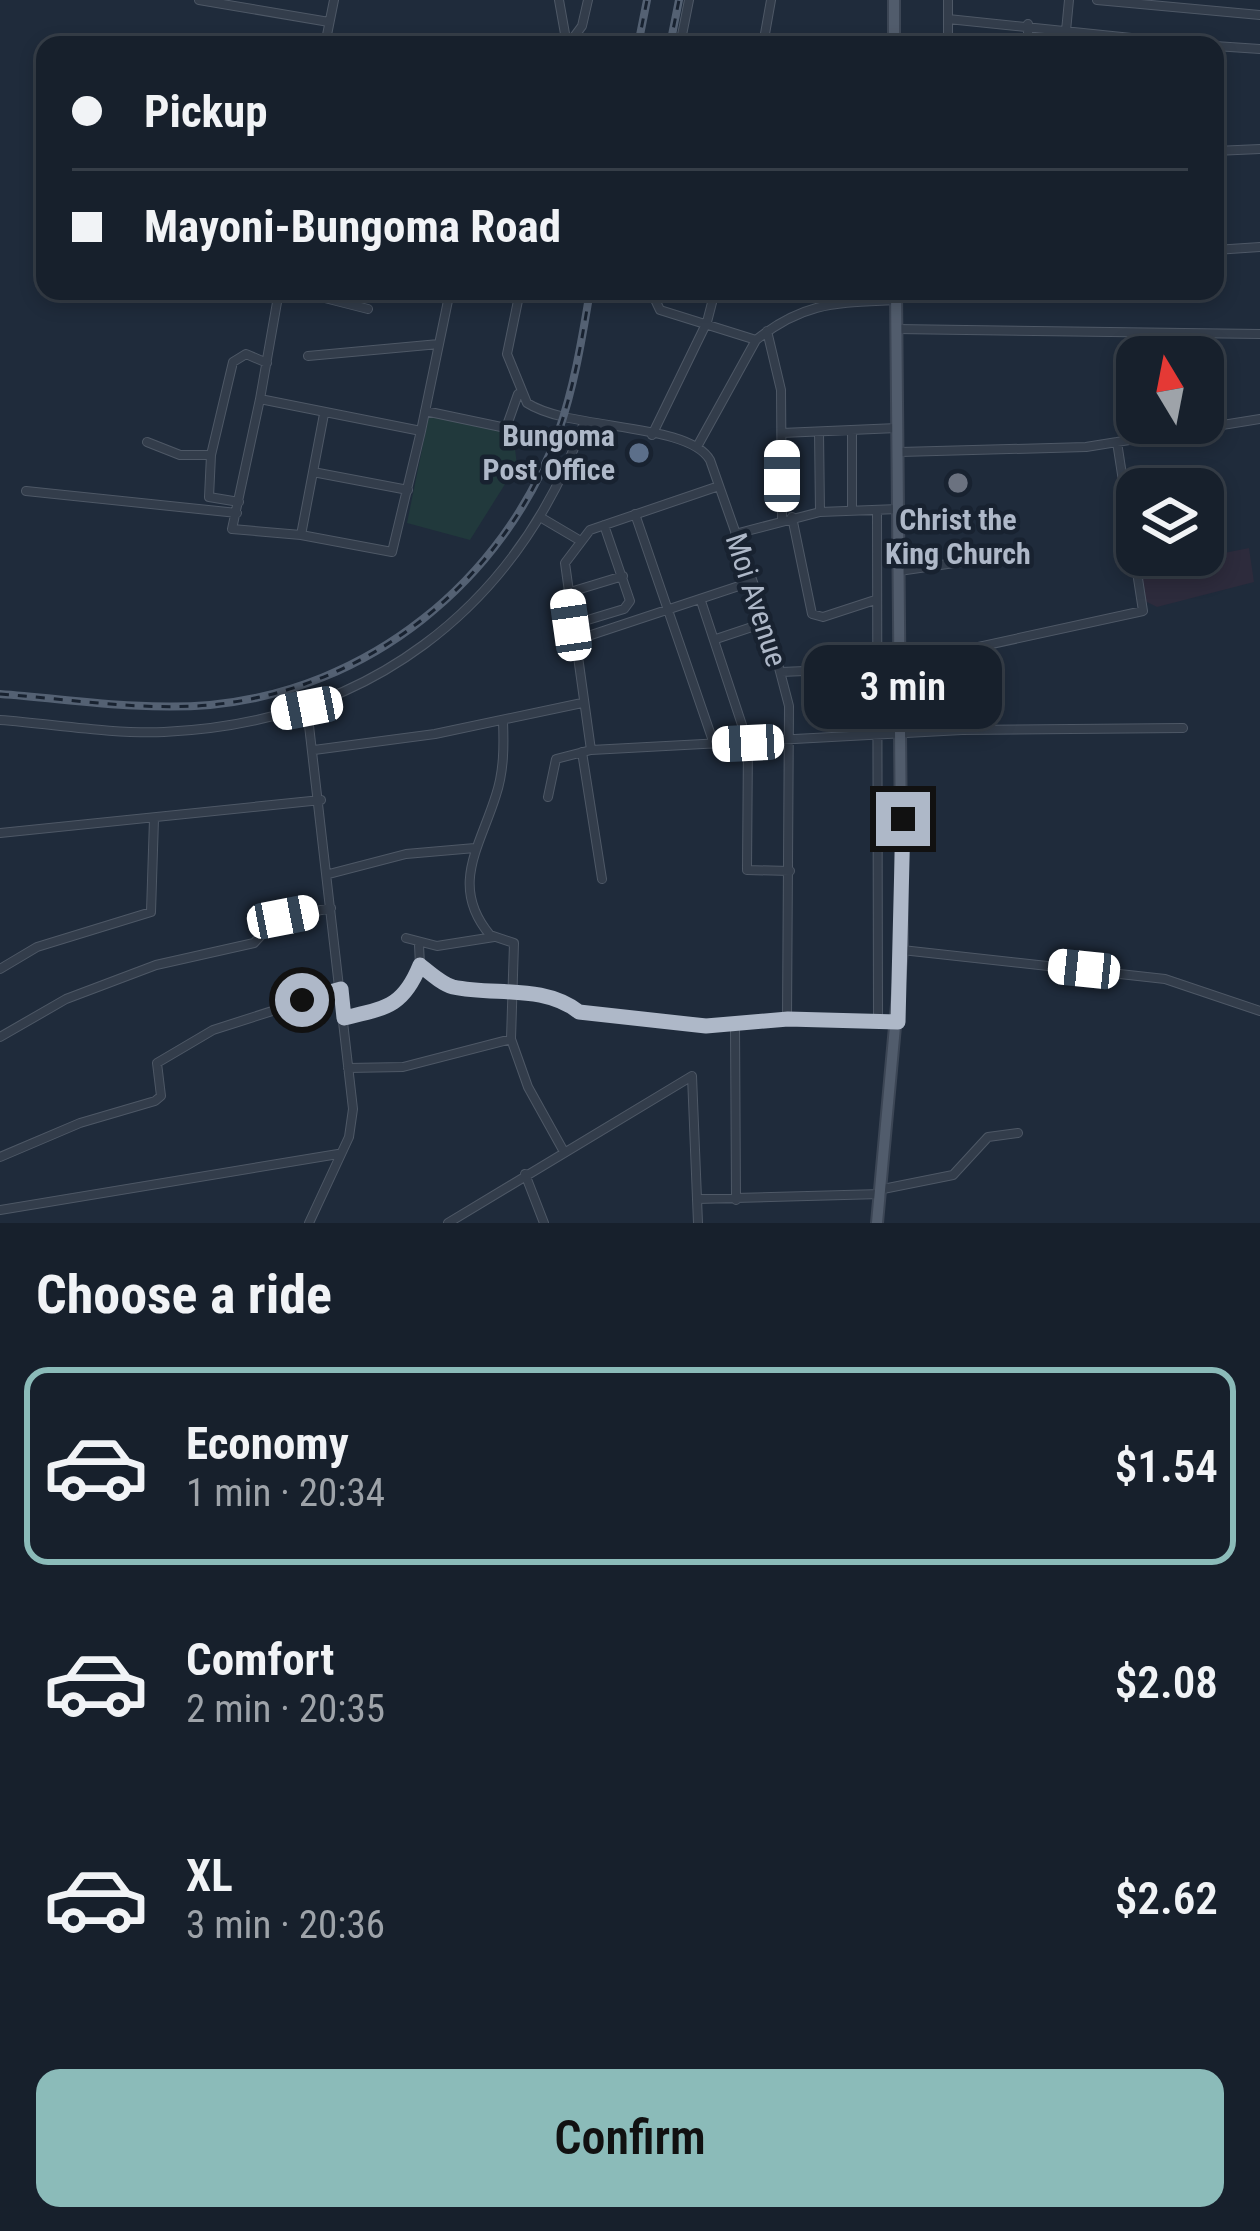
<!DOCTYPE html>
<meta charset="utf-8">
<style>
:root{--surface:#17202c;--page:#202834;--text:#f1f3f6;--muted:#9ea3a9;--line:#363e48;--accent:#8bbbb9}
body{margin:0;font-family:"Roboto Condensed",sans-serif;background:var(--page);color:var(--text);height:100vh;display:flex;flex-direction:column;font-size:45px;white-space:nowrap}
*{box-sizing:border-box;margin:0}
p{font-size:39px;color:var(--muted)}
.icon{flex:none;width:66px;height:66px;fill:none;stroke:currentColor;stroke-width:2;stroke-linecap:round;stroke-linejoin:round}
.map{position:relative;height:1223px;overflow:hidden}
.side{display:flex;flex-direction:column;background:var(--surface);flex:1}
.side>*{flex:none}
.hud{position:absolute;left:36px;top:36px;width:1188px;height:264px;border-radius:24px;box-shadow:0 6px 18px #0003,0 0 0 3px var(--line);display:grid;align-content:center;height:264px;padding:0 36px;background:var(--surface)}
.needle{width:78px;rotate:350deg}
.fabs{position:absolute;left:1116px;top:336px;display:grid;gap:24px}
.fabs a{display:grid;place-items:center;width:108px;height:108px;border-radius:24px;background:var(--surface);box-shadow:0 6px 18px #0003,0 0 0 3px var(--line);font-size:60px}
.end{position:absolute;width:54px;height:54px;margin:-27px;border:15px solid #aeb8c8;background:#111;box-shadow:0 0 0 6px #111}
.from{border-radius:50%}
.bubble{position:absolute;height:84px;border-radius:24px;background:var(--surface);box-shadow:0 6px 18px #0003,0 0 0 3px var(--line);font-size:39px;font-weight:600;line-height:84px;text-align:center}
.car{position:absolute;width:36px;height:72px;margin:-36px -18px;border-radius:15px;box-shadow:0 0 9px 3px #0007;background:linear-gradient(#fff 24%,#345 0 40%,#fff 0 76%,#345 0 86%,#fff 0)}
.hud b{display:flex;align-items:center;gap:42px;height:114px;font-size:45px}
.hud b+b{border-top:3px solid var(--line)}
.hud i{width:30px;height:30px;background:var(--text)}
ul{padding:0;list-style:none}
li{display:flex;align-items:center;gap:36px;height:198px;margin:0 24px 18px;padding:0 12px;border:6px solid transparent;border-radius:24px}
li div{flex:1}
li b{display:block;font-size:45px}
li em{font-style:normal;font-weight:600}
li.selected{border-color:var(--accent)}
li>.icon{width:108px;height:108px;stroke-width:1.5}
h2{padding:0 36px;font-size:54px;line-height:144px}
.cta{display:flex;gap:24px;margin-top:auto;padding:24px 36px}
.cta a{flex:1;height:138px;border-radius:24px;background:var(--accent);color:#111;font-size:48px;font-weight:600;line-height:138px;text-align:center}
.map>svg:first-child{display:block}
.medical{fill:#2d2b3c}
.green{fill:#21393c}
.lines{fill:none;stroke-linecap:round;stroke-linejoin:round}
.minor-casing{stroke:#4e5866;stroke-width:10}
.major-casing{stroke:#3c4655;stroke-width:14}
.minor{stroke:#333d4b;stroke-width:8}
.major{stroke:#515c6c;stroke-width:10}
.rail-casing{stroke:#546173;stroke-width:8}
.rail{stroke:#182230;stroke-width:3;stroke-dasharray:9;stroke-linecap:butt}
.route{stroke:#aeb8c8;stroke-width:15}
.service-dot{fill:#5c6f8a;stroke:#182230;stroke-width:4.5}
.worship-dot{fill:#6b7280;stroke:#182230;stroke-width:4.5}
.labels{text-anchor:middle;stroke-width:9;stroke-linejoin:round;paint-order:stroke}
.poi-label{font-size:30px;font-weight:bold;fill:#aeb8c8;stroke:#182230;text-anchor:end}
.street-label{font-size:30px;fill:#aeb8c8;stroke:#182230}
</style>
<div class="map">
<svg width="1260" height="1223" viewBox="0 0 1260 1223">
<rect width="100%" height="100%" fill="#1f2b3b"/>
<path class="medical" d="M1137 534V555L1204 557 1249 548 1254 582 1157 607 1143 600 1133 535Z"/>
<path class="green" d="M429 415 513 433 517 465 470 540 407 523Z"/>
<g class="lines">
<g class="minor-casing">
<path id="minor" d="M199 0 329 22
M559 0 567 45
M948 0V45
M1097 0 1260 15
M948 19 1199 45
M1028 24V45
M1066 31 1069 0
M325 45 334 0
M568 45 582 26 588 0
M680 45 689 0
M763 45 771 0
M1215 46 1260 49
M1215 151 1260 149
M1215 250 1260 247
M279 291 260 399 421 431 450 291
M318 291 317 296 368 309
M520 291 507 354 527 403C570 431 688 422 710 460L767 622 789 706 787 1019
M651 291 660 310 756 340
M896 329 1260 334
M767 331 781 390 782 519
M308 356 439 344
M260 399 232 529 301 535 324 414
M425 411 506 428 518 394
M819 432 820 512
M782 433 897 428
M652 435 707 322 715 291
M147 442 180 455H211
M698 445 756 340C805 301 837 303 896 300
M900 452 1086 447 1260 419
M313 472 408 490
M26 491 237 513
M239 502 209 497 211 455 233 362 246 354 267 363
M852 510V431
M877 510 878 1022
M635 514 714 744
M540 517 579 540
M792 517 812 614 823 617 875 600
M735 534 820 512 898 509
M301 535 392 552 421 431
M899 571 982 559
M567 593 623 576
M701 601 748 743 747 870 790 871
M571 625 624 609 630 601 604 525
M716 639 767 622
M573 641 751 582
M900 664 1143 611 1117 442
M781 672 877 668
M307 708 353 1109 349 1137 309 1223
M0 720C54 724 110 734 164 732 366 723 515 611 584 423
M503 721C504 746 504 771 496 795 480 847 449 886 490 935L514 943 511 1039 528 1087 563 1150
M314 750 435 734 582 703
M591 750 565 563 590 530 719 486
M582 752 602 879
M548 797 556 759 591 750 962 730 1183 728
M0 833 321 800
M329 874 406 854 475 848
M406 938 437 946 494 937
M419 945 420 965C430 972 442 984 453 987 495 996 542 984 579 1012L706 1026 787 1019 897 1022
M902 950 1165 979 1260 1011
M0 969 37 947 151 912 154 819
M344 1018C386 1008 403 1007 420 965
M735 1026 736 1200
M0 1037 66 999 156 965 254 943 276 919 331 908
M348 1068 403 1067 511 1039
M0 1157 80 1123 155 1101 161 1096 157 1063 213 1030 341 989
M525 1174 544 1223
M883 1189 953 1175 988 1137 1018 1133
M697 1199 881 1194
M0 1210 338 1154
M448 1223 692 1076 698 1223"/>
</g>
<g class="major-casing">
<path id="major" d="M894 45V0
M877 1223 902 950 896 291"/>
</g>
<use href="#minor" class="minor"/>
<use href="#major" class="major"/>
<g class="rail-casing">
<path id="rail" d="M638 45 647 0
M670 45 679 0
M0 694C69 699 141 711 210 705 368 690 503 582 558 433 574 388 582 339 590 291"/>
</g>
<use href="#rail" class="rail"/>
</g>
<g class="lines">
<path class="route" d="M302 1000 341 989 344 1018C386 1008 403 1007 420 965 430 973 442 984 453 987 495 996 543 984 579 1012L706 1026 788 1019 898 1022 903 819"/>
</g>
<circle class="service-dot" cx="639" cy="453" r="12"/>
<circle class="worship-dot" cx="958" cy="483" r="12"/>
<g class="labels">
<g class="poi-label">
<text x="615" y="446">Bungoma<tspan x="615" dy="34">Post Office</tspan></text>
<text x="958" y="530" text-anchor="middle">Christ the<tspan x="958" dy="34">King Church</tspan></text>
</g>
<g class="street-label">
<text transform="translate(756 600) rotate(72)" y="10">Moi Avenue</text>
</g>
</g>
</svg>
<div class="fabs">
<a><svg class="needle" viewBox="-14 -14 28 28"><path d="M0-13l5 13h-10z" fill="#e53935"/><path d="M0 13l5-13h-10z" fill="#9ea3a9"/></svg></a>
<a><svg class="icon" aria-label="layers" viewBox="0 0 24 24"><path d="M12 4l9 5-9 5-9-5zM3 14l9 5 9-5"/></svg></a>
</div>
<i class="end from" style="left:302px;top:1000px"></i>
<i class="end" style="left:903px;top:819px"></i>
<div class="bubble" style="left:804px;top:645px;width:198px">3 min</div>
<i class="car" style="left:782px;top:476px;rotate:0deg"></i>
<i class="car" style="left:571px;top:625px;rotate:352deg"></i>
<i class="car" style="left:307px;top:708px;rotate:259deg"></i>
<i class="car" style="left:748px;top:743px;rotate:267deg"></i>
<i class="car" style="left:283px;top:917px;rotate:79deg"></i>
<i class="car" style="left:1084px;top:969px;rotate:276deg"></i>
<div class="hud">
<b><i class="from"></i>Pickup</b>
<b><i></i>Mayoni-Bungoma Road</b>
</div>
</div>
<section class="side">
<h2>Choose a ride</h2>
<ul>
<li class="selected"><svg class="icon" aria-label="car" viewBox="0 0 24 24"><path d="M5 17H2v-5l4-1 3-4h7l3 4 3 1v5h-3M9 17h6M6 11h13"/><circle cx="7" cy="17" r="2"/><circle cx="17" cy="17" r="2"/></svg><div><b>Economy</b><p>1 min · 20:34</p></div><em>$1.54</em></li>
<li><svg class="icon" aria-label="car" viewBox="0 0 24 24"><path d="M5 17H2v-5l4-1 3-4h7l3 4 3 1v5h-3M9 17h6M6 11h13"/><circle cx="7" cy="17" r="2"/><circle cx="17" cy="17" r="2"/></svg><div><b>Comfort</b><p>2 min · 20:35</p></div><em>$2.08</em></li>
<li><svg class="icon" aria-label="car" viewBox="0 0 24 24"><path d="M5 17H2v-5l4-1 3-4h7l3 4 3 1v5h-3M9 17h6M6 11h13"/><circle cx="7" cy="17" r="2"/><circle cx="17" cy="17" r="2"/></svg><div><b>XL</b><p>3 min · 20:36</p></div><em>$2.62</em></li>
</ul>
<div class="cta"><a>Confirm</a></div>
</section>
